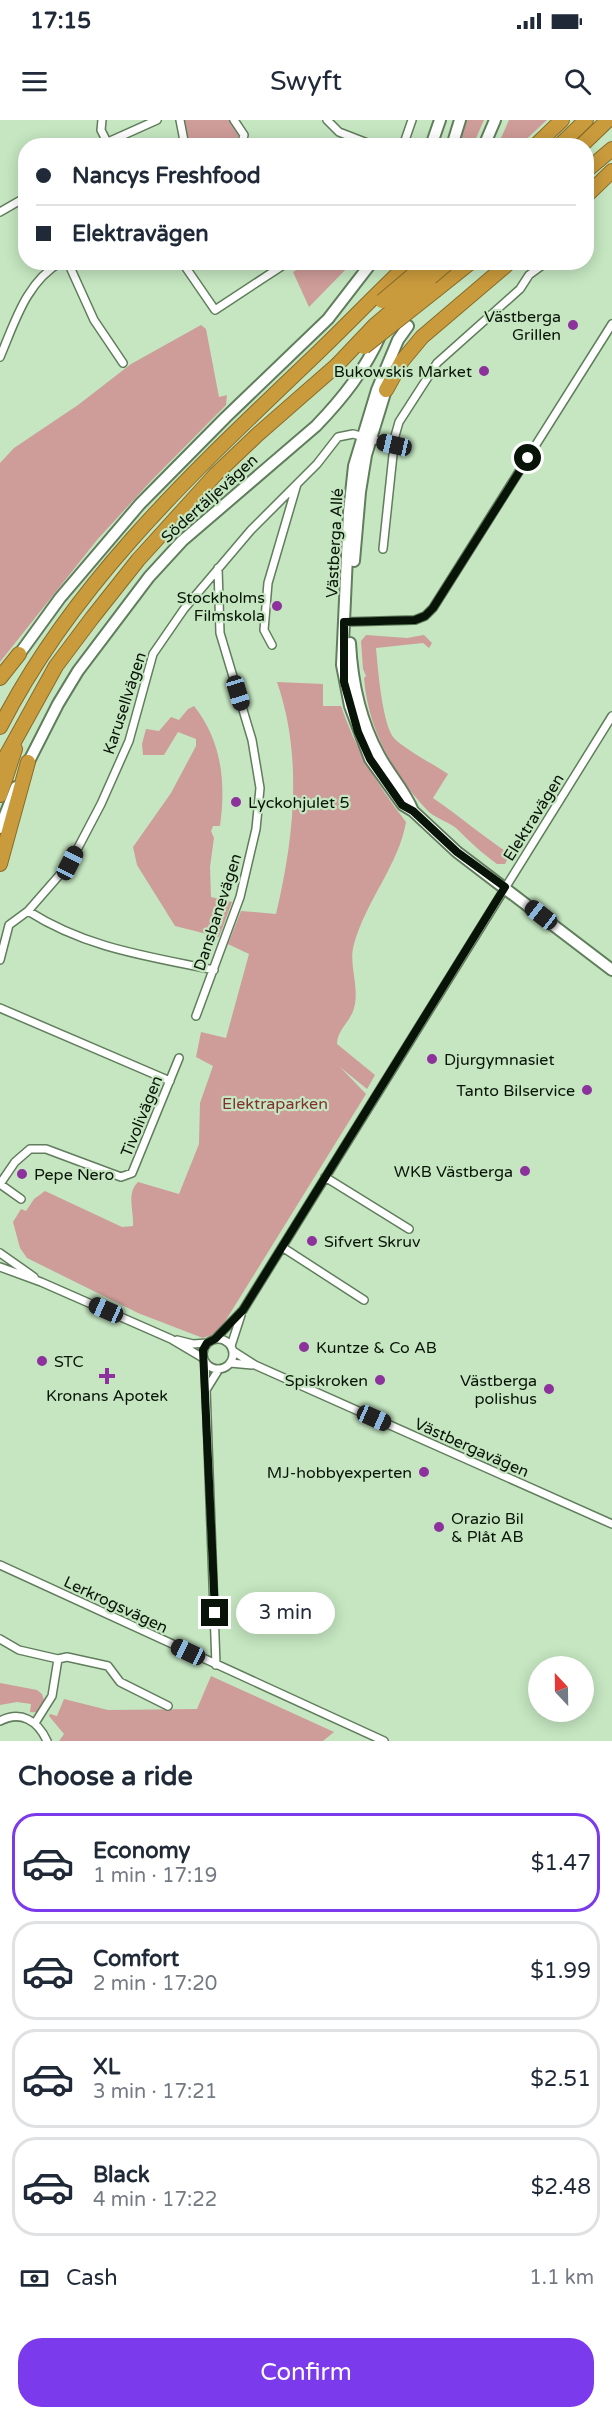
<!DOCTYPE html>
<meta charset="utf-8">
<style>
:root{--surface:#fff;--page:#f6f6f7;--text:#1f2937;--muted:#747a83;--line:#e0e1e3;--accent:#7c3aed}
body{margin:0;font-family:"Varela Round",sans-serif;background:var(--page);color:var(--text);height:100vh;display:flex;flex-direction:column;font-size:22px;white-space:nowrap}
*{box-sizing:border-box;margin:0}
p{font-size:20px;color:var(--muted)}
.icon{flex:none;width:33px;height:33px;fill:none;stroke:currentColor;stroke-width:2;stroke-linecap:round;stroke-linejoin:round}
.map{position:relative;height:1621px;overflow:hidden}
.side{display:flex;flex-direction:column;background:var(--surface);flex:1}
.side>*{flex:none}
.banner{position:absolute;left:18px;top:18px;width:576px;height:132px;border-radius:24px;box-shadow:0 3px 15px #0003;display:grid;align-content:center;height:132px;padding:0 18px;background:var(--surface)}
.needle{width:39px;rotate:338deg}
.controls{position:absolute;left:528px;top:1536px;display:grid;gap:12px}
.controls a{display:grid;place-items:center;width:66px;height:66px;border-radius:50%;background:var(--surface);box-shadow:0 3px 15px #0003;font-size:30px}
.end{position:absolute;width:27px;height:27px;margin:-14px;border:8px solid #091408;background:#fff;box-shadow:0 0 0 3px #fff}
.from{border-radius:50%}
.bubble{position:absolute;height:42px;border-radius:21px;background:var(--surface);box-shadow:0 3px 15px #0003;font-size:20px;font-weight:600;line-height:42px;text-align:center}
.car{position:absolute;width:18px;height:36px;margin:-18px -9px;border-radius:8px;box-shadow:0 0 4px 2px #0007;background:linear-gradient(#222 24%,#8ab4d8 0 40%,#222 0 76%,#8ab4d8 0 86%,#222 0)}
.banner b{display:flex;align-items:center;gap:21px;height:57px;font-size:22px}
.banner b+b{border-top:2px solid var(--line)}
.banner i{width:15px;height:15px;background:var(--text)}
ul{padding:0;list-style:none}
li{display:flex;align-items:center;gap:18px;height:99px;margin:0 12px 9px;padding:0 6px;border:3px solid var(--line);border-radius:24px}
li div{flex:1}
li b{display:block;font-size:22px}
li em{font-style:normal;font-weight:600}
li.active{border-color:var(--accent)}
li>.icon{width:54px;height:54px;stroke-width:1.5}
h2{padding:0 18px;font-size:27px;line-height:72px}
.pay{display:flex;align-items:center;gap:15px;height:66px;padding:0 18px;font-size:22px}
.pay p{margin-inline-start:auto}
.primary-button{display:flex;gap:12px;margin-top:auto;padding:12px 18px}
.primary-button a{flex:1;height:69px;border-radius:24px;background:var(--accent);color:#fff;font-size:24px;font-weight:600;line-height:69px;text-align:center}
.status{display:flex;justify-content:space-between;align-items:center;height:42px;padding:0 30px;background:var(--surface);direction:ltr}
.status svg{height:16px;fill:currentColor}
header{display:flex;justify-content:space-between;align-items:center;height:78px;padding:0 18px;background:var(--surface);font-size:27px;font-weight:600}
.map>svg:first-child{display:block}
.green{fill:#ce9c99}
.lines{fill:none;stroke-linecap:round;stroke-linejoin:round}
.street-casing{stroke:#607d5c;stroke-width:10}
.secondary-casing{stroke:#607d5c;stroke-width:14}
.highway-casing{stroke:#866c2a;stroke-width:16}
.street{stroke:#fff;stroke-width:7}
.secondary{stroke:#fff;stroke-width:10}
.highway{stroke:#ca9b3d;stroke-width:14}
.highway-bridge-casing{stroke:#866c2a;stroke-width:16;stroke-linecap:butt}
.highway-bridge{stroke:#ca9b3d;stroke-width:14}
.route{stroke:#091408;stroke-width:8}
.poi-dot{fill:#8d319c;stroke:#c5e6c1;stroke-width:2}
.labels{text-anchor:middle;stroke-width:4.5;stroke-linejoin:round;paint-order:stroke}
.poi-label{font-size:16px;fill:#091408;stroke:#c5e6c1;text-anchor:end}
.street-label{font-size:16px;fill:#091408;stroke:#c5e6c1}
.park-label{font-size:16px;fill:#823133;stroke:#c5e6c1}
</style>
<div class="status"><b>17:15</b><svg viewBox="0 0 49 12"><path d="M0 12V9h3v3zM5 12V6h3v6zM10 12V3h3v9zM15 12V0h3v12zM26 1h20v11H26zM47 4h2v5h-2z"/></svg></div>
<header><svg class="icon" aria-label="menu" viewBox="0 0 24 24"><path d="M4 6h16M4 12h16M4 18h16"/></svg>Swyft<svg class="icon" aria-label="search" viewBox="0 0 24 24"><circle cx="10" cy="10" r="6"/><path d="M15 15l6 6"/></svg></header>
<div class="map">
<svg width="612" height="1621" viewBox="0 0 612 1621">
<rect width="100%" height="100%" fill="#c5e6c1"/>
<path class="green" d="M183 0H229L238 14V25H188Z
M467 0H484L473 25H458Z
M509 0H547L520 25H498Z
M309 142 352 143 309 187 293 152Z
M201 205 206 209 219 277 227 275 226 285 150 362 97 420 0 542V343L14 328 78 285 131 244Z
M366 515 407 518 424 515 432 523 429 528 423 523 376 528C378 549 382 601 393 617 402 628 435 645 448 654L433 678C460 696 483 717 510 734L505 744H497C483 734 468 720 456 708 449 702 437 699 429 692 393 655 368 609 364 558L366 556 363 549 361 521Z
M277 562 323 564V586H341C356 630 378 666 406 702 399 744 366 781 354 824 348 844 360 867 354 888 351 901 337 910 337 924L375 955 367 969 340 947 366 974 221 1208 214 1214 203 1218 195 1215 138 1193 27 1138 20 1128 13 1102 21 1089 26 1091 34 1079 45 1071 122 1107 133 1106C134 1090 126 1074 138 1062L179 1074 199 1024 200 983 213 946 196 937 201 912 226 918 249 834 228 824 241 791 276 794C294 719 303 637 277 562Z
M194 586C222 621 226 663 220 706H213L211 711 214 718 210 747 211 777 232 782 219 817 175 806 137 745 133 727 171 673 196 626V619L178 612 164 635H143L142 624 146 609 159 611 171 597 179 600 188 589Z
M211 1556 334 1612 323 1621H59L64 1614 49 1596 50 1594 57 1596 64 1579 108 1590 197 1589Z
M0 1563 37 1570 42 1574 45 1583C42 1591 39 1593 30 1592L31 1584 17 1582 0 1585Z"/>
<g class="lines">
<g class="street-casing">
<path id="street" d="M102 0 101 10 107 22
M180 0 185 26
M234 0 244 15 241 26
M327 0 339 12 375 26
M99 26 157 0
M403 26 412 0
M0 92 26 77
M70 142V147L94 200 123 243
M182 142 215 190 288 142
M0 237C15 202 26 162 61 142
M383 429 395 316 399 302 437 243 520 169 529 155 544 144
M344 502 415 500 425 496 433 488 612 204
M272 525 264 510 268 463 297 364
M28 791C86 828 147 836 214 850
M0 840 9 805 28 791 70 743 101 684 129 621 153 534 184 489 251 410 317 344 338 317 353 314 394 325
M0 888 170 961
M196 896 240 777 256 709 260 668 252 620 220 513 218 448
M325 1057 409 1109
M21 1079 0 1064 15 1042 30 1029H46L121 1057 132 1053 179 938
M282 1127 364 1180
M0 1133 34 1157
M0 1147 41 1162 171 1219 203 1238
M203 1234a15 15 0 1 1 30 0a15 15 0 1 1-30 0Z
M215 1219 243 1190 612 596
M177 1220 193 1224 207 1223
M231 1226 241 1195
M233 1231 255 1245 612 1404
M205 1242 216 1545
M230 1243 252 1245
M206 1270 219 1249
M0 1445 384 1621
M0 1519 19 1530 58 1539
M0 1601C21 1590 38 1601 47 1621
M35 1603 52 1576 58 1539 67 1537 108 1546 120 1562 168 1586"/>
</g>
<g class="secondary-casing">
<path id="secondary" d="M431 26 440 0
M452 26 460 0
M484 26 495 0
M408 206 398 220 377 270 354 346 349 392 342 545 350 586 370 639 403 685 413 691 457 732 612 850
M354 441 360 372 366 335 388 263
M350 523C352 562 360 600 379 635 389 654 405 671 413 691
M15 540 60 478 140 384 226 297 328 199 372 142
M26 647 58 584 78 551 149 457 182 421 316 306C343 278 365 250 381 214
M0 708 16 667"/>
</g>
<g class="highway-casing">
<path id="highway" d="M535 26 562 0
M559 26 586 0
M581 26 608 0
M586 51 612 29
M586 76 612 51
M436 170 471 142
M386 270 402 241 422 217 510 142
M0 558 19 534
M0 607C73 464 191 354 306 244 341 211 374 176 410 142
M0 647 56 546 92 498 138 440 215 355 257 315 337 245
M0 675 15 629
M0 744 28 642"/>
</g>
<use href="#street" class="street"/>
<use href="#secondary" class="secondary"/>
<use href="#highway" class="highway"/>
<g class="highway-bridge-casing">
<path id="highway-bridge" d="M382 181 428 142
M364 227 436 170
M337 245 375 205 449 142"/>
</g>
<use href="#highway-bridge" class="highway-bridge"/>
</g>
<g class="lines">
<path class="route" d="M215 1493 203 1230 207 1223 215 1219 243 1190 505 767 457 732 413 691 402 685 370 639 358 612 344 562V502L415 500 425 496 433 488 528 338"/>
</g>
<g class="poi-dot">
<circle cx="573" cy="205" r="6"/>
<circle cx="484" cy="251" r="6"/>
<circle cx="277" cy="486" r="6"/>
<circle cx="236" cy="682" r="6"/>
<circle cx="432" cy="939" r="6"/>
<circle cx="587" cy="970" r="6"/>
<circle cx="525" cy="1051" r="6"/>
<circle cx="22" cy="1054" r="6"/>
<circle cx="312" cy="1121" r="6"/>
<circle cx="304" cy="1227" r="6"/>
<circle cx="42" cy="1241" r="6"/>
<path d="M104 1247h6v6h6v6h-6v6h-6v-6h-6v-6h6z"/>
<circle cx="380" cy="1260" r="6"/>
<circle cx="549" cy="1269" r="6"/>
<circle cx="424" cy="1352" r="6"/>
<circle cx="439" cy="1407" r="6"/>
</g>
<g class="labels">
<g class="poi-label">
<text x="561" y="202">Västberga<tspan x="561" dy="18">Grillen</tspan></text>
<text x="472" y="257">Bukowskis Market</text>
<text x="265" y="483">Stockholms<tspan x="265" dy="18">Filmskola</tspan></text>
<text x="248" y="688" text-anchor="start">Lyckohjulet 5</text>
<text x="444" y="945" text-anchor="start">Djurgymnasiet</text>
<text x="575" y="976">Tanto Bilservice</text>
<text x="513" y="1057">WKB Västberga</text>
<text x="34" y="1060" text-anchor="start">Pepe Nero</text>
<text x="324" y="1127" text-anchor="start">Sifvert Skruv</text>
<text x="316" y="1233" text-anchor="start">Kuntze &amp; Co AB</text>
<text x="54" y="1247" text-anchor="start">STC</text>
<text x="368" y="1266">Spiskroken</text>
<text x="537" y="1266">Västberga<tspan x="537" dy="18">polishus</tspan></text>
<text x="107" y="1281" text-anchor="middle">Kronans Apotek</text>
<text x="412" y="1358">MJ-hobbyexperten</text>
<text x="451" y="1404" text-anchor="start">Orazio Bil<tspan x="451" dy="18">&amp; Plåt AB</tspan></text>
</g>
<g class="street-label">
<text transform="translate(209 378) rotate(-42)" y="6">Södertäljevägen</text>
<text transform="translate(334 423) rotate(-87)" y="6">Västberga Allé</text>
<text transform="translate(124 583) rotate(-72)" y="6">Karusellvägen</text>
<text transform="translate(533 697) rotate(-58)" y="6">Elektravägen</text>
<text transform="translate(217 792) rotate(-72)" y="6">Dansbanevägen</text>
<text transform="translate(141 996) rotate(-68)" y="6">Tivolivägen</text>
<text transform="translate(472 1327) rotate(24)" y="6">Västbergavägen</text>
<text transform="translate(116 1484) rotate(25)" y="6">Lerkrogsvägen</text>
</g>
<g class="park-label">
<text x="275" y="989">Elektraparken</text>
</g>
</g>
</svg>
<div class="controls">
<a><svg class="needle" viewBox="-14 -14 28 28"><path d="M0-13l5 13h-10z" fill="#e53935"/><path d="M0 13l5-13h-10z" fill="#747a83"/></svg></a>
</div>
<i class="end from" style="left:528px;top:338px"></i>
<i class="end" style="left:215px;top:1493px"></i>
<div class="bubble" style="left:236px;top:1472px;width:99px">3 min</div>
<i class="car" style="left:394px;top:325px;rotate:283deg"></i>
<i class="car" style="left:238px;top:573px;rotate:163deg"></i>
<i class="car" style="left:70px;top:743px;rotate:27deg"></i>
<i class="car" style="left:541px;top:795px;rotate:308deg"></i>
<i class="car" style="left:106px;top:1190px;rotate:294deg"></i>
<i class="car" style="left:374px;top:1298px;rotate:114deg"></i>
<i class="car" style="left:188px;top:1532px;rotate:295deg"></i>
<div class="banner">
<b><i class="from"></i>Nancys Freshfood</b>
<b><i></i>Elektravägen</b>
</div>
</div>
<section class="side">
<h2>Choose a ride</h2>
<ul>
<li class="active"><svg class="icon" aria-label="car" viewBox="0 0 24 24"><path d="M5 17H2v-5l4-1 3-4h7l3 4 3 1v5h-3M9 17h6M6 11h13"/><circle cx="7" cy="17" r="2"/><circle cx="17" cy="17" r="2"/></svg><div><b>Economy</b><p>1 min · 17:19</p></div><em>$1.47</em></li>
<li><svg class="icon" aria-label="car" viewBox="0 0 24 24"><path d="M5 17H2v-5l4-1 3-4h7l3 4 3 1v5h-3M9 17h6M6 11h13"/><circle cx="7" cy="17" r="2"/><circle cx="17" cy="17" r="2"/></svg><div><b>Comfort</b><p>2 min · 17:20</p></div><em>$1.99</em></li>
<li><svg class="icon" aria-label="car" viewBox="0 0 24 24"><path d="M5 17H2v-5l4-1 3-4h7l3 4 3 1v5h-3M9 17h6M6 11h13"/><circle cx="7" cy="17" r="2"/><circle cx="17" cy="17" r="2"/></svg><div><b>XL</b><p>3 min · 17:21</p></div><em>$2.51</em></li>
<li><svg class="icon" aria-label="car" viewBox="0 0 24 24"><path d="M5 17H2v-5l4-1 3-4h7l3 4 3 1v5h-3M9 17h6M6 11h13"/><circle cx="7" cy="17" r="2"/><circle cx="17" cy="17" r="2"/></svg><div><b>Black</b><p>4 min · 17:22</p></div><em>$2.48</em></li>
</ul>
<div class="pay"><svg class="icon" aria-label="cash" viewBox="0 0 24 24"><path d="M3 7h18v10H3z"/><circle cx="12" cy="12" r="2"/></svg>Cash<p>1.1 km</p></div>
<div class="primary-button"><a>Confirm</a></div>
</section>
